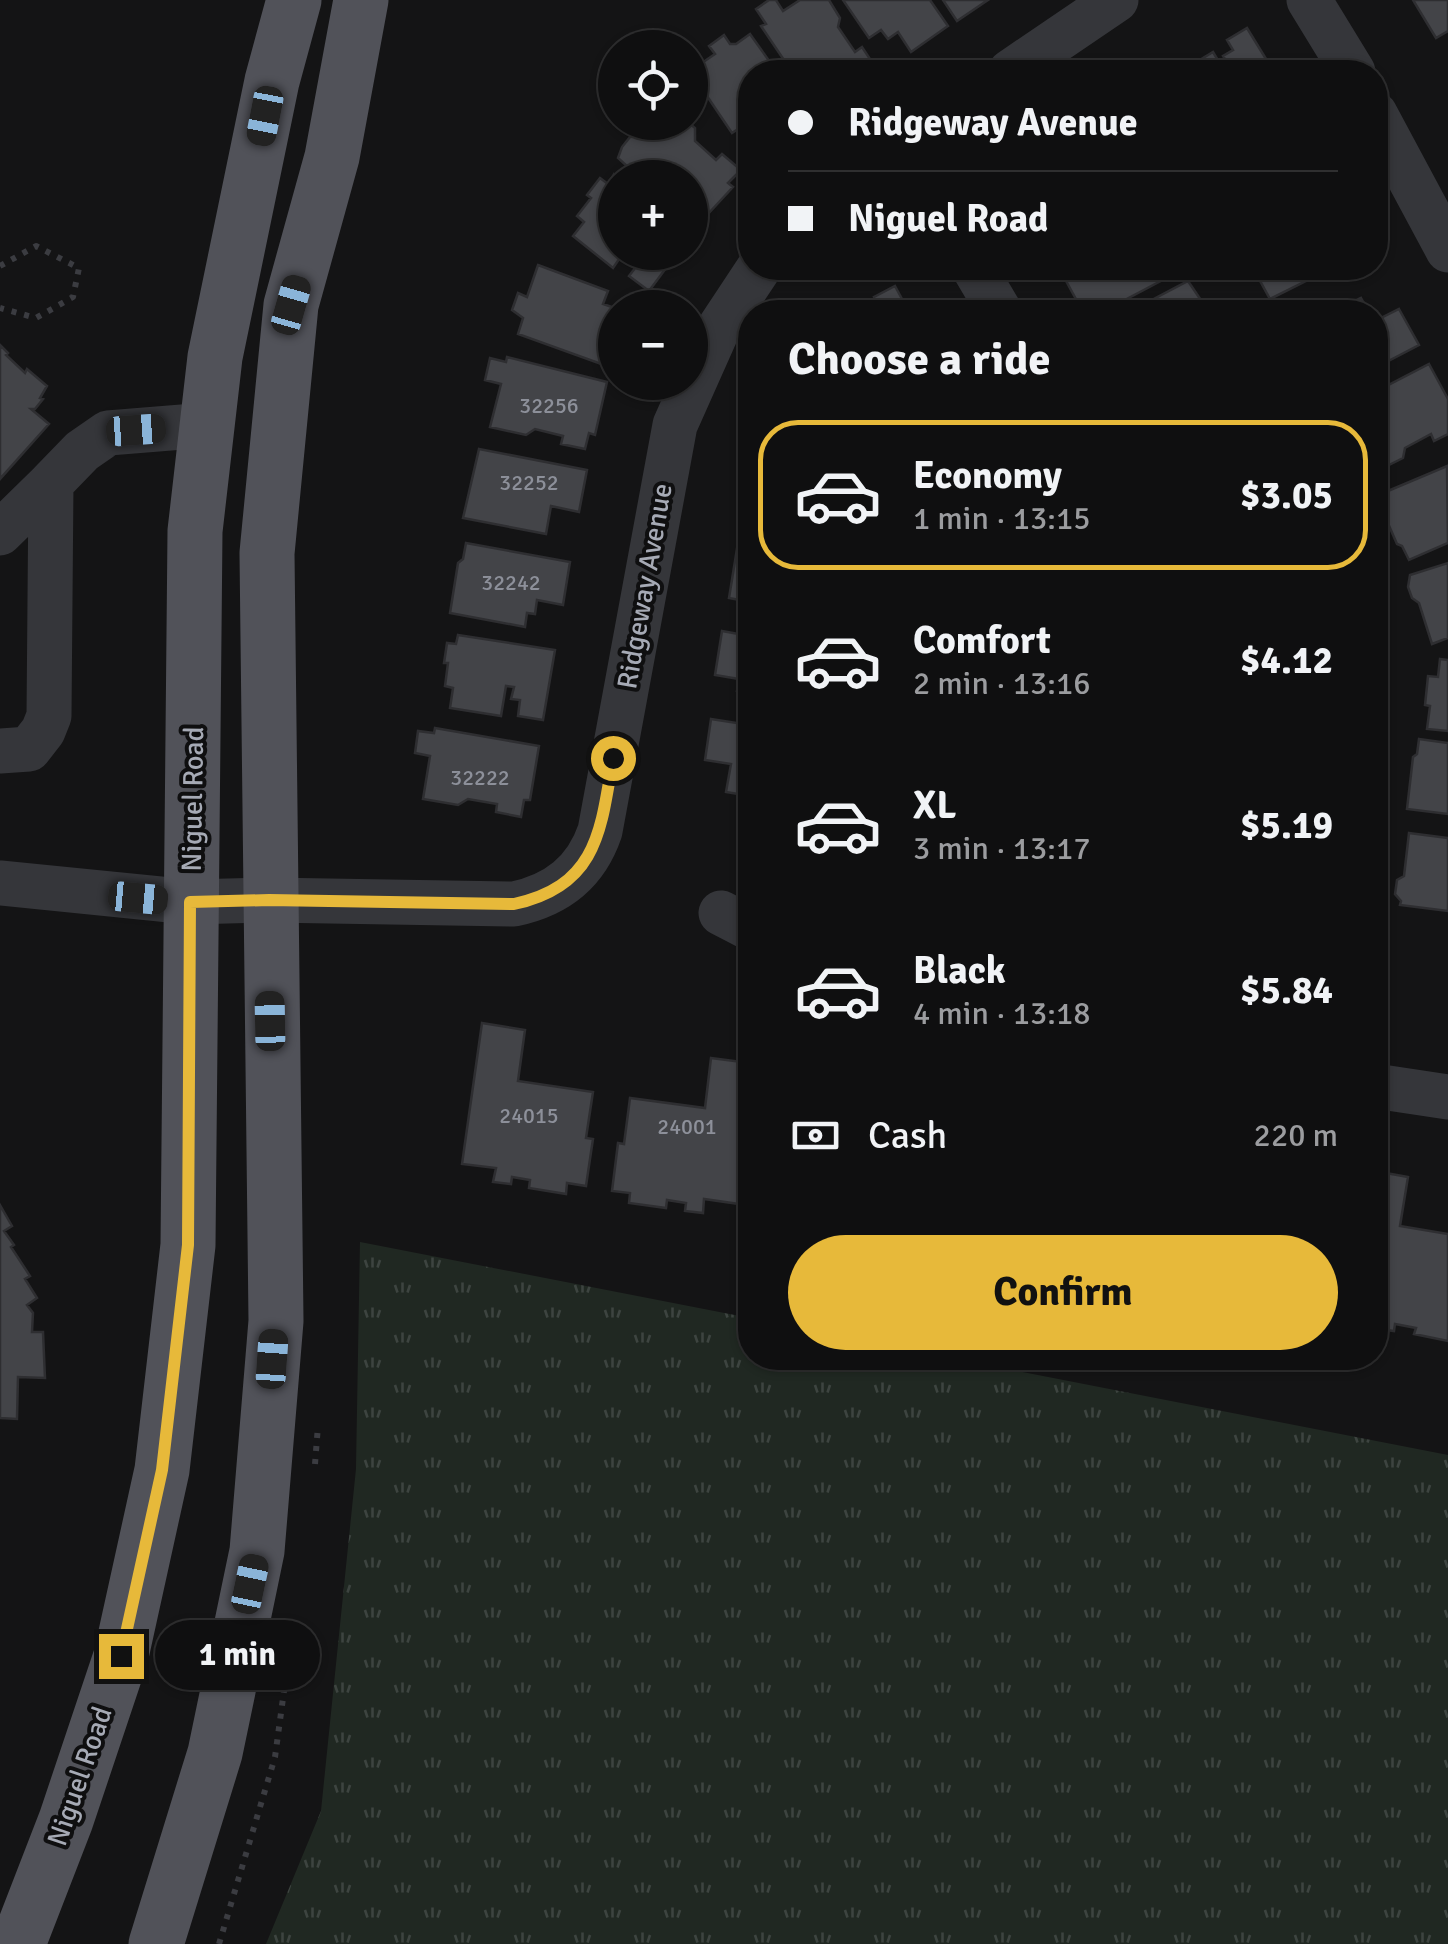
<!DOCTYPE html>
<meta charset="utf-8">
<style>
:root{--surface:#0f0f10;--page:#181819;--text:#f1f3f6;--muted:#9b9c9f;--line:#2f2f30;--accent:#e7b93a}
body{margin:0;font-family:Signika,sans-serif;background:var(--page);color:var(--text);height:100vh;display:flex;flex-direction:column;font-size:38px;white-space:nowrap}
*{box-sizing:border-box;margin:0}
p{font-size:32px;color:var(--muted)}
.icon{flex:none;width:55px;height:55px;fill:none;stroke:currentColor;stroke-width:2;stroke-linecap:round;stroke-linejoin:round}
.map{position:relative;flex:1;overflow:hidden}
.side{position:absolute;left:738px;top:300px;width:650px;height:1070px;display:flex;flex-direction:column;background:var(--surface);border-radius:40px;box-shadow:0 2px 8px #0004,0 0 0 2px var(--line)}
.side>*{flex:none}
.hud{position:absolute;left:738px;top:60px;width:650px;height:220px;border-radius:40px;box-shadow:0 2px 8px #0004,0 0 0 2px var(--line);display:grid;align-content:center;height:220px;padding:0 50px;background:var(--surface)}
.fabs{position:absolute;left:598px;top:30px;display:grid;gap:20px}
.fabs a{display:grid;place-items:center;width:110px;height:110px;border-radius:50%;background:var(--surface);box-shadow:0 2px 8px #0004,0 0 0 2px var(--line);font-size:50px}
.end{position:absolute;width:45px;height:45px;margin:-22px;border:12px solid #e7b93a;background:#111;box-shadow:0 0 0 5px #111}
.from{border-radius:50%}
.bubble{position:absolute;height:70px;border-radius:35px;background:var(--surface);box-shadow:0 2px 8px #0004,0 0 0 2px var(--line);font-size:32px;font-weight:700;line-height:70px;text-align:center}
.car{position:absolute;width:30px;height:60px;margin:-30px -15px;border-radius:12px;box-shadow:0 0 8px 2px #0007;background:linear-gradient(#222 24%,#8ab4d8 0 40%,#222 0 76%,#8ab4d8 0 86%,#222 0)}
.hud b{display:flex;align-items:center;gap:35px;height:95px;font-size:38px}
.hud b+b{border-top:2px solid var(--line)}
.hud i{width:25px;height:25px;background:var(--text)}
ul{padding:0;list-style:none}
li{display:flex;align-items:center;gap:30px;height:150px;margin:0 20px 15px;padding:0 30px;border:5px solid transparent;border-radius:40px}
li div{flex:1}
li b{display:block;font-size:38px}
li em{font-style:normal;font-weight:700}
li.active{border-color:var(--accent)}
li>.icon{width:90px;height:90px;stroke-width:1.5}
h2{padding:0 50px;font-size:45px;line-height:120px}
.pay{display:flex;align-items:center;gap:25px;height:110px;padding:0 50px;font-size:38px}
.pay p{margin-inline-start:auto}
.button{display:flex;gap:20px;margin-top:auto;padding:20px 50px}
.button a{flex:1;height:115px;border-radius:60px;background:var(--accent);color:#111;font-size:40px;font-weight:700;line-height:115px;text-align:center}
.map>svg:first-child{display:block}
.grass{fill:url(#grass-tufts)}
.building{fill:#434448;stroke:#2e2e31;stroke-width:2.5}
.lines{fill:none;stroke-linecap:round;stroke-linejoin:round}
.path{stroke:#3b3c41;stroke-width:6;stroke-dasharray:5 8;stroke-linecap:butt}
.minor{stroke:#35363a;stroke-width:45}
.major{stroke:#515259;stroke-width:55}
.route{stroke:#e7b93a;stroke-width:12}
.labels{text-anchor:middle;stroke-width:8;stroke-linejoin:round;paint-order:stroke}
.number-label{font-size:22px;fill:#8d909a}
.street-label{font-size:28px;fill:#a6aab5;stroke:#0f0f10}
</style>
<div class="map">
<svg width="1448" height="1944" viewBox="0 0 1448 1944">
<defs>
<pattern id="grass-tufts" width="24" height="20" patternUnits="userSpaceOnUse" patternTransform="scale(2.5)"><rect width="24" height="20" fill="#202822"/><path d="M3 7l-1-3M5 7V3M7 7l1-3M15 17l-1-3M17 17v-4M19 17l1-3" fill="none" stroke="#3d4440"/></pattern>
</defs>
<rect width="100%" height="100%" fill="#141415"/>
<path class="grass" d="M360 1242 750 1318V1358H950L1448 1455V1944H266L321 1811 356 1469Z"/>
<path class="building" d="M769 0H776L783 11 800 0H829L840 18 838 27 855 52 862 47 876 68 869 72H792L761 26 766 24 756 9Z
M843 0H930L948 26 911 52 898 32 888 39 881 30 869 38Z
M943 0H988L957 21Z
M1413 0H1448V31L1436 38Z
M1247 28 1274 72H1225L1231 69 1223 56 1233 50 1227 40Z
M750 34 777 72H750V131L744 125 732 133 690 71 715 54 709 46 724 35 730 44H736Z
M1213 52 1225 72H1180Z
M652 122H688L695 128V141L716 160 722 154 741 170 728 183 733 187 695 228 690 223V178H640L618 158 622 147 630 137 639 136Z
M613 176 615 252H624L613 268 573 236 584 222 577 216 591 198 587 195 600 178 608 184Z
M634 252H678L649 291 629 276 639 263 631 256Z
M538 265 608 291 603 304 612 307 607 320 615 323V369L518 334 523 318 512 310 518 293 527 297Z
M1059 268H1171L1174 274 1102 312H1083Z
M1253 268H1332L1270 299Z
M1188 281 1209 312H1129Z
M895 286 909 312H870L879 307 874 297Z
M1361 298 1369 312H1332Z
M856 303 861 312H838Z
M1399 309 1419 345 1375 368V321Z
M0 345 8 353 6 355 25 373 27 369 47 386 40 398 43 399 35 409H31L49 424 0 479Z
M507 357 607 382 595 435 589 433 585 449 561 444 563 436 535 429 526 435 490 427 501 384 485 380 490 358 506 362Z
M1429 364 1448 399V434L1434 441 1431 434 1405 448 1403 458 1375 472V392Z
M479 449 587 470 579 512 551 506 546 534 463 518Z
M1447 466 1448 543 1409 560 1402 546 1397 544 1376 496Z
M740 530 750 532V602L729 598Z
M466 543 570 562 563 605 537 600 535 614 527 613 525 627 450 613 458 563 463 559Z
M1448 563V638L1432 644 1419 603 1412 598 1408 587 1410 575Z
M722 631 750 636V709L745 708 747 693 737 691 739 679 715 675Z
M458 635 555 650 543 720 518 716 520 700 511 699 514 687 506 686 501 716 450 708 453 688 445 686 448 663H444L447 643 456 644Z
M1440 659 1448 660V731L1427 729 1430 706 1425 705 1428 676 1438 677Z
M711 719 750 725V796L726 792 731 764 705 760Z
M435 728 539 746 530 800H524L521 817 496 812 497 804 468 799 458 805 423 799 430 756 415 753 418 731 434 733Z
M1419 739 1448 743V814L1407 809 1413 757 1417 754Z
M1409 833 1448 838V911L1400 905 1401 901 1395 894 1397 880 1404 876Z
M482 1023 525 1030 518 1081 593 1092 586 1138 593 1139 586 1186 567 1183 566 1194 529 1188 530 1180 512 1177 511 1184 493 1182 496 1168 462 1164Z
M711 1058 750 1063V1109L739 1204 704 1199 703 1213 685 1211 686 1203 667 1200 666 1208 629 1203 630 1193 612 1191 618 1143 624 1144 630 1098 705 1108Z
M1375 1171 1408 1177 1400 1226 1448 1234V1341L1414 1334 1416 1328 1395 1324 1394 1331 1379 1329 1381 1315 1375 1314Z
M0 1205 12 1226 4 1231 14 1245 11 1247 30 1276 25 1279 37 1298 27 1305 33 1313 32 1332H43L45 1378 18 1377 17 1419 0 1418Z"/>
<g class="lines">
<path class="path" d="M0 266 36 246 79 268 73 297 36 318 0 308
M315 1464 318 1426
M219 1944 275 1757 293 1625"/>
<path class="minor" d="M1309 0 1353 72
M1010 72 1116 0
M1375 114 1448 250
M974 268 1000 312
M0 533 51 483
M0 751 29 749 43 731 49 716 51 483 82 451 108 433 207 425
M0 883 190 902 269 900 514 904C557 895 586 872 600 831L675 425 716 333 759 268
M721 913 750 928
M1375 1086 1448 1097"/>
<path class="major" d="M18 1944 66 1820 121 1656 162 1470 188 1245 195 531 215 357 272 81 294 0
M156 1944 215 1753 257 1551 276 1321 267 553 291 305 332 157 361 0"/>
</g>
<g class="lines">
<path class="route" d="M121 1656 162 1470 188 1245 190 902 269 900 514 904C598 886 601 829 613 758"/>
</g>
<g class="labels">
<g class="number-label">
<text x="549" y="413">32256</text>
<text x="529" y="490">32252</text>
<text x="511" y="590">32242</text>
<text x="480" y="785">32222</text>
<text x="529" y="1123">24015</text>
<text x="687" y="1134">24001</text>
</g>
<g class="street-label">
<text transform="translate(644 586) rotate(-80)" y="10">Ridgeway Avenue</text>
<text transform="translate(192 799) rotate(-89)" y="10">Niguel Road</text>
<text transform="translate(79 1776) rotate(-71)" y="10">Niguel Road</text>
</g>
</g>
</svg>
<div class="fabs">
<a><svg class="icon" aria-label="locate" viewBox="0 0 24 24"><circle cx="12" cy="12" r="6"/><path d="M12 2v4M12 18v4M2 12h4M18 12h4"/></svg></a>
<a>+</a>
<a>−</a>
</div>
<i class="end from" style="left:613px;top:758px"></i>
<i class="end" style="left:121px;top:1656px"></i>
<div class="bubble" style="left:155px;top:1620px;width:165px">1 min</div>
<i class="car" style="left:265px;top:116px;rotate:191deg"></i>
<i class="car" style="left:291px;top:305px;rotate:16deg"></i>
<i class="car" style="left:136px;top:430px;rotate:86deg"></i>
<i class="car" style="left:138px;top:898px;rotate:95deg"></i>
<i class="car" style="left:270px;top:1021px;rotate:359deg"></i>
<i class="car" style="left:272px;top:1359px;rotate:4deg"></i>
<i class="car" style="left:250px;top:1584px;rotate:12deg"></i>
<div class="hud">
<b><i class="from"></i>Ridgeway Avenue</b>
<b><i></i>Niguel Road</b>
</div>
<section class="side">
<h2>Choose a ride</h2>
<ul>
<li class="active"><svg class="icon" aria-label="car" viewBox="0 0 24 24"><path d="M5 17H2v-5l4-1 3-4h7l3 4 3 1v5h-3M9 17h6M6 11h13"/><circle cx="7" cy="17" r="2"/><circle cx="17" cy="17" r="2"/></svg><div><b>Economy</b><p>1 min · 13:15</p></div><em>$3.05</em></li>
<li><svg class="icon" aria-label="car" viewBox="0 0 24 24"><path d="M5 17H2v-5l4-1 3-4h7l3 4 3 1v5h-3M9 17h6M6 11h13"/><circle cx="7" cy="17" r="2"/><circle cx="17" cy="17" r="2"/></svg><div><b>Comfort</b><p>2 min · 13:16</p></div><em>$4.12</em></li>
<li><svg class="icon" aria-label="car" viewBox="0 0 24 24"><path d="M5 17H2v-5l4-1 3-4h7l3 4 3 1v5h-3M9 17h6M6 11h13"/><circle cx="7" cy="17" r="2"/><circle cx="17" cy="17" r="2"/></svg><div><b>XL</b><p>3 min · 13:17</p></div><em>$5.19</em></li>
<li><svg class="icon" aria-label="car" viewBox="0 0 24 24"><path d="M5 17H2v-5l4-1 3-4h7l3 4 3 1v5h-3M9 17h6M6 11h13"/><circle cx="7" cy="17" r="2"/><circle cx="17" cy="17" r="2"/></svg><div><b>Black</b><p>4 min · 13:18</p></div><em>$5.84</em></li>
</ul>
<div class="pay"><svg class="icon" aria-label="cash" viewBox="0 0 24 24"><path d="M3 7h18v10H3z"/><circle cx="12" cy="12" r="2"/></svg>Cash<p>220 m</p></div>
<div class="button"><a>Confirm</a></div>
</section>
</div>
